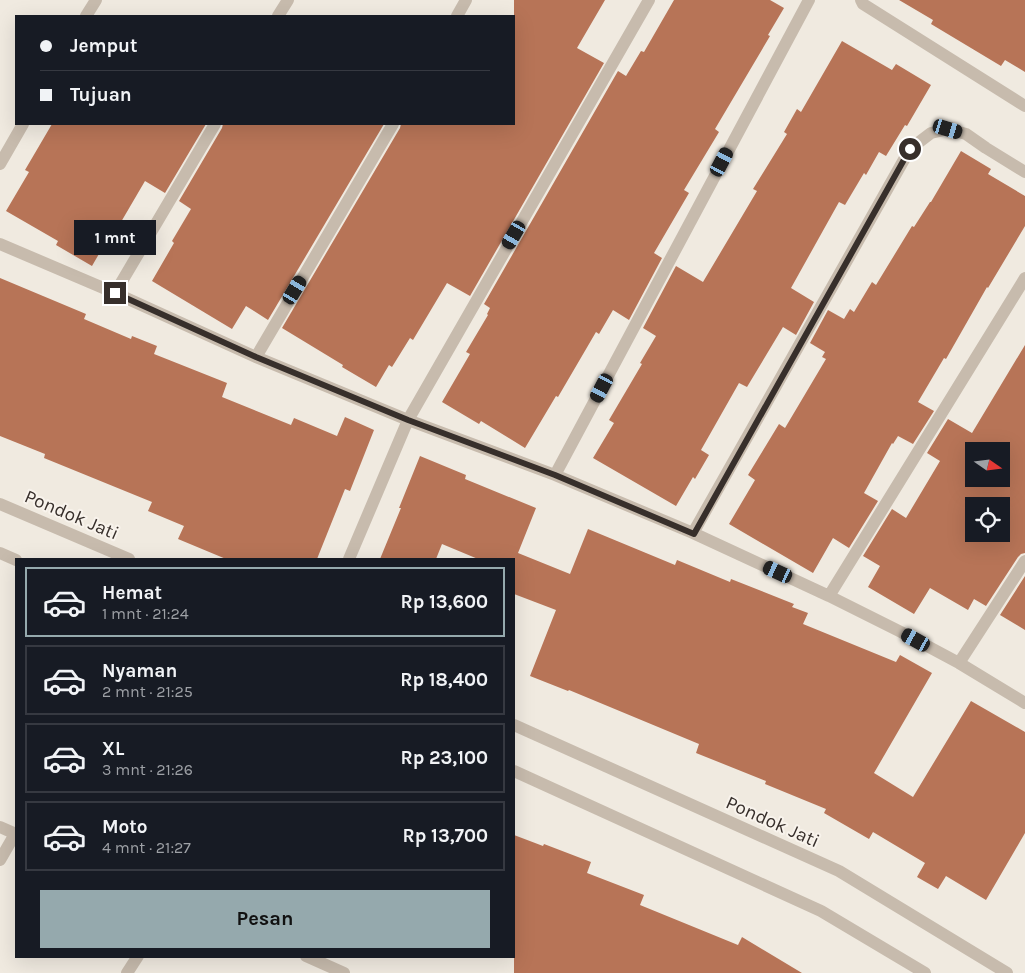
<!DOCTYPE html>
<html lang="id">
<meta charset="utf-8">
<style>
:root{--surface:#171b24;--page:#20242c;--text:#f1f3f6;--muted:#9ea1a6;--line:#363941;--accent:#95a9ad}
body{margin:0;font-family:Karla,sans-serif;background:var(--page);color:var(--text);height:100vh;display:flex;flex-direction:column;font-size:19px;white-space:nowrap}
*{box-sizing:border-box;margin:0}
p{font-size:16px;color:var(--muted)}
.icon{flex:none;width:28px;height:28px;fill:none;stroke:currentColor;stroke-width:2;stroke-linecap:round;stroke-linejoin:round}
.map{position:relative;flex:1;overflow:hidden}
.sheet{position:absolute;left:15px;top:558px;width:500px;height:400px;display:flex;flex-direction:column;background:var(--surface);border-radius:0px;box-shadow:0 5px 20px #0002}
.sheet>*{flex:none}
.banner{position:absolute;left:15px;top:15px;width:500px;height:110px;border-radius:0px;box-shadow:0 5px 20px #0002;display:grid;align-content:center;height:110px;padding:0 25px;background:var(--surface)}
.needle{width:32px;rotate:104deg}
.controls{position:absolute;left:965px;top:442px;display:grid;gap:10px}
.controls a{display:grid;place-items:center;width:45px;height:45px;border-radius:0px;background:var(--surface);box-shadow:0 5px 20px #0002;font-size:25px}
.end{position:absolute;width:22px;height:22px;margin:-11px;border:6px solid #372f2b;background:#fff;box-shadow:0 0 0 2px #fff}
.from{border-radius:50%}
.bubble{position:absolute;height:35px;border-radius:0px;background:var(--surface);box-shadow:0 5px 20px #0002;font-size:16px;font-weight:700;line-height:35px;text-align:center}
.car{position:absolute;width:15px;height:30px;margin:-15px -8px;border-radius:6px;box-shadow:0 0 4px 1px #0007;background:linear-gradient(#222 24%,#8ab4d8 0 40%,#222 0 76%,#8ab4d8 0 86%,#222 0)}
.banner b{display:flex;align-items:center;gap:18px;height:48px;font-size:19px}
.banner b+b{border-top:1px solid var(--line)}
.banner i{width:12px;height:12px;background:var(--text)}
ul{padding:9px 0 0;list-style:none}
li{display:flex;align-items:center;gap:15px;height:70px;margin:0 10px 8px;padding:0 15px;border:2px solid var(--line);border-radius:0px}
li div{flex:1}
li b{display:block;font-size:19px}
li em{font-style:normal;font-weight:700}
li.selected{border-color:var(--accent)}
li>.icon{width:45px;height:45px;stroke-width:1.5}
.button{display:flex;gap:10px;margin-top:auto;padding:10px 25px}
.button a{flex:1;height:58px;border-radius:0px;background:var(--accent);color:#111;font-size:20px;font-weight:700;line-height:58px;text-align:center}
.map>svg:first-child{display:block}
.building{fill:#b77457;fill-rule:evenodd}
.lines{fill:none;stroke-linecap:round;stroke-linejoin:round}
.street{stroke:#c7bbad;stroke-width:12}
.route{stroke:#372f2b;stroke-width:6}
.labels{text-anchor:middle;stroke-width:4;stroke-linejoin:round;paint-order:stroke}
.street-label{font-size:19px;fill:#372f2b;stroke:#f8f3ec}
</style>
<div class="map">
<svg width="1025" height="973" viewBox="0 0 1025 973">
<rect width="100%" height="100%" fill="#f0eae0"/>
<path class="building" d="M514 0H605L577 48 604 63 470 296 447 283 413 340 410 338 392 367 389 365 376 387 342 367 343 365 282 328 400 128 401 124H514Z
M674 0H770L784 8 768 35 770 36 715 129 719 132 684 190 689 193 654 253 662 258 629 320 613 310 599 334 596 332 558 397 556 396 525 448 481 421 479 424 442 402 470 354 466 352 488 315 487 314 490 308 484 304 618 71 626 76 641 51 644 52Z
M899 0H1025V72L1005 60 1001 66 931 24 933 20Z
M842 41 892 70 896 64 931 85 907 126 905 125 886 156 879 152 866 175 864 173 845 205 839 202 791 288 814 302 796 335 783 327 747 387 739 383 701 450 709 455 695 479 693 477 676 506 593 458 614 423 609 420 642 364 640 363 656 336 643 328 676 266 703 282 757 191 753 189 787 134 784 132 797 109 801 112Z
M52 124H206L165 193 145 181 121 222 118 221 92 266 56 245 58 241 6 211 29 172 25 170Z
M223 124H384L268 320 246 306 232 329 152 281 174 243 172 241 191 209 179 201 222 128Z
M961 151 991 169 988 174 1025 196V226L988 288 987 287 946 359 944 358 918 402 934 411 913 444 898 436 893 444 892 443 864 493 878 501 849 548 833 538 813 573 729 524 755 480 748 475 779 424 785 428 826 359 822 357 825 352 810 343 828 310 844 319 850 309 854 312 872 282 876 285 912 226 914 227 930 202H931Z
M0 278 86 314 84 319 131 339 132 336 157 346 154 354 227 383 222 397 291 425 294 418 337 436 345 417 374 430 350 491 345 489 317 559H226L178 539 184 526 148 511 152 502 44 458 45 454 0 436Z
M1025 345V553L1021 554 1018 557 986 606 974 599 968 610 930 588 914 614 868 587 880 566 863 556 892 509 906 518 940 461 927 453 948 419 972 433ZM974 451H1001V479H974ZM974 506H1001V534H974Z
M420 456 466 475 465 479 536 508 518 553 570 574 588 529 675 565 677 560 730 582 731 579 794 604 792 607 808 613 803 624 896 662 900 655 932 673 874 773 913 797 971 701 1025 732V833L986 900 946 876 938 889 917 877 925 863 873 832 869 839 824 813 826 809 765 784 766 781 696 753 699 744 569 690 568 691 530 676 556 610 514 594V559H478L442 544 436 559H380L401 508H399Z
M1025 576V630L1000 615Z
M514 835 543 846 544 844 591 862 587 873 644 895 640 905 738 945 742 937 802 973H514Z"/>
<g class="lines">
<path class="street" d="M861 0 863 4 1025 106
M86 16 96 0
M278 16 288 0
M457 16 466 0
M0 164 23 124
M0 244 115 293 256 357 408 420 555 475 693 533 829 596 901 632 959 663 1025 703
M115 293 215 124
M256 357 393 124
M555 475 809 0
M0 504 129 559
M693 533 910 149 931 133 948 129 966 134 986 148 1025 172
M0 553 16 560
M349 559 408 420 649 0
M829 596 1025 278
M959 663 1025 561
M514 725 839 871 1007 973
M514 771 821 911 925 973
M0 827 16 834
M0 860 15 834
M306 956 344 973
M127 973 138 956"/>
</g>
<g class="lines">
<path class="route" d="M115 293 256 357 408 420 555 475 694 534 910 149"/>
</g>
<g class="labels">
<g class="street-label">
<text transform="translate(72 514) rotate(23)" y="7">Pondok Jati</text>
<text transform="translate(773 821) rotate(24)" y="7">Pondok Jati</text>
</g>
</g>
</svg>
<div class="controls">
<a><svg class="needle" viewBox="-14 -14 28 28"><path d="M0-13l5 13h-10z" fill="#e53935"/><path d="M0 13l5-13h-10z" fill="#9ea1a6"/></svg></a>
<a><svg class="icon" aria-label="locate" viewBox="0 0 24 24"><circle cx="12" cy="12" r="6"/><path d="M12 2v4M12 18v4M2 12h4M18 12h4"/></svg></a>
</div>
<i class="end from" style="left:910px;top:149px"></i>
<i class="end" style="left:115px;top:293px"></i>
<div class="bubble" style="left:74px;top:220px;width:82px">1 mnt</div>
<i class="car" style="left:948px;top:129px;rotate:107deg"></i>
<i class="car" style="left:722px;top:162px;rotate:28deg"></i>
<i class="car" style="left:514px;top:235px;rotate:210deg"></i>
<i class="car" style="left:295px;top:290px;rotate:31deg"></i>
<i class="car" style="left:602px;top:388px;rotate:208deg"></i>
<i class="car" style="left:778px;top:572px;rotate:295deg"></i>
<i class="car" style="left:916px;top:640px;rotate:299deg"></i>
<div class="banner">
<b><i class="from"></i>Jemput</b>
<b><i></i>Tujuan</b>
</div>
<section class="sheet">
<ul>
<li class="selected"><svg class="icon" aria-label="car" viewBox="0 0 24 24"><path d="M5 17H2v-5l4-1 3-4h7l3 4 3 1v5h-3M9 17h6M6 11h13"/><circle cx="7" cy="17" r="2"/><circle cx="17" cy="17" r="2"/></svg><div><b>Hemat</b><p>1 mnt · 21:24</p></div><em>Rp 13,600</em></li>
<li><svg class="icon" aria-label="car" viewBox="0 0 24 24"><path d="M5 17H2v-5l4-1 3-4h7l3 4 3 1v5h-3M9 17h6M6 11h13"/><circle cx="7" cy="17" r="2"/><circle cx="17" cy="17" r="2"/></svg><div><b>Nyaman</b><p>2 mnt · 21:25</p></div><em>Rp 18,400</em></li>
<li><svg class="icon" aria-label="car" viewBox="0 0 24 24"><path d="M5 17H2v-5l4-1 3-4h7l3 4 3 1v5h-3M9 17h6M6 11h13"/><circle cx="7" cy="17" r="2"/><circle cx="17" cy="17" r="2"/></svg><div><b>XL</b><p>3 mnt · 21:26</p></div><em>Rp 23,100</em></li>
<li><svg class="icon" aria-label="car" viewBox="0 0 24 24"><path d="M5 17H2v-5l4-1 3-4h7l3 4 3 1v5h-3M9 17h6M6 11h13"/><circle cx="7" cy="17" r="2"/><circle cx="17" cy="17" r="2"/></svg><div><b>Moto</b><p>4 mnt · 21:27</p></div><em>Rp 13,700</em></li>
</ul>
<div class="button"><a>Pesan</a></div>
</section>
</div>
